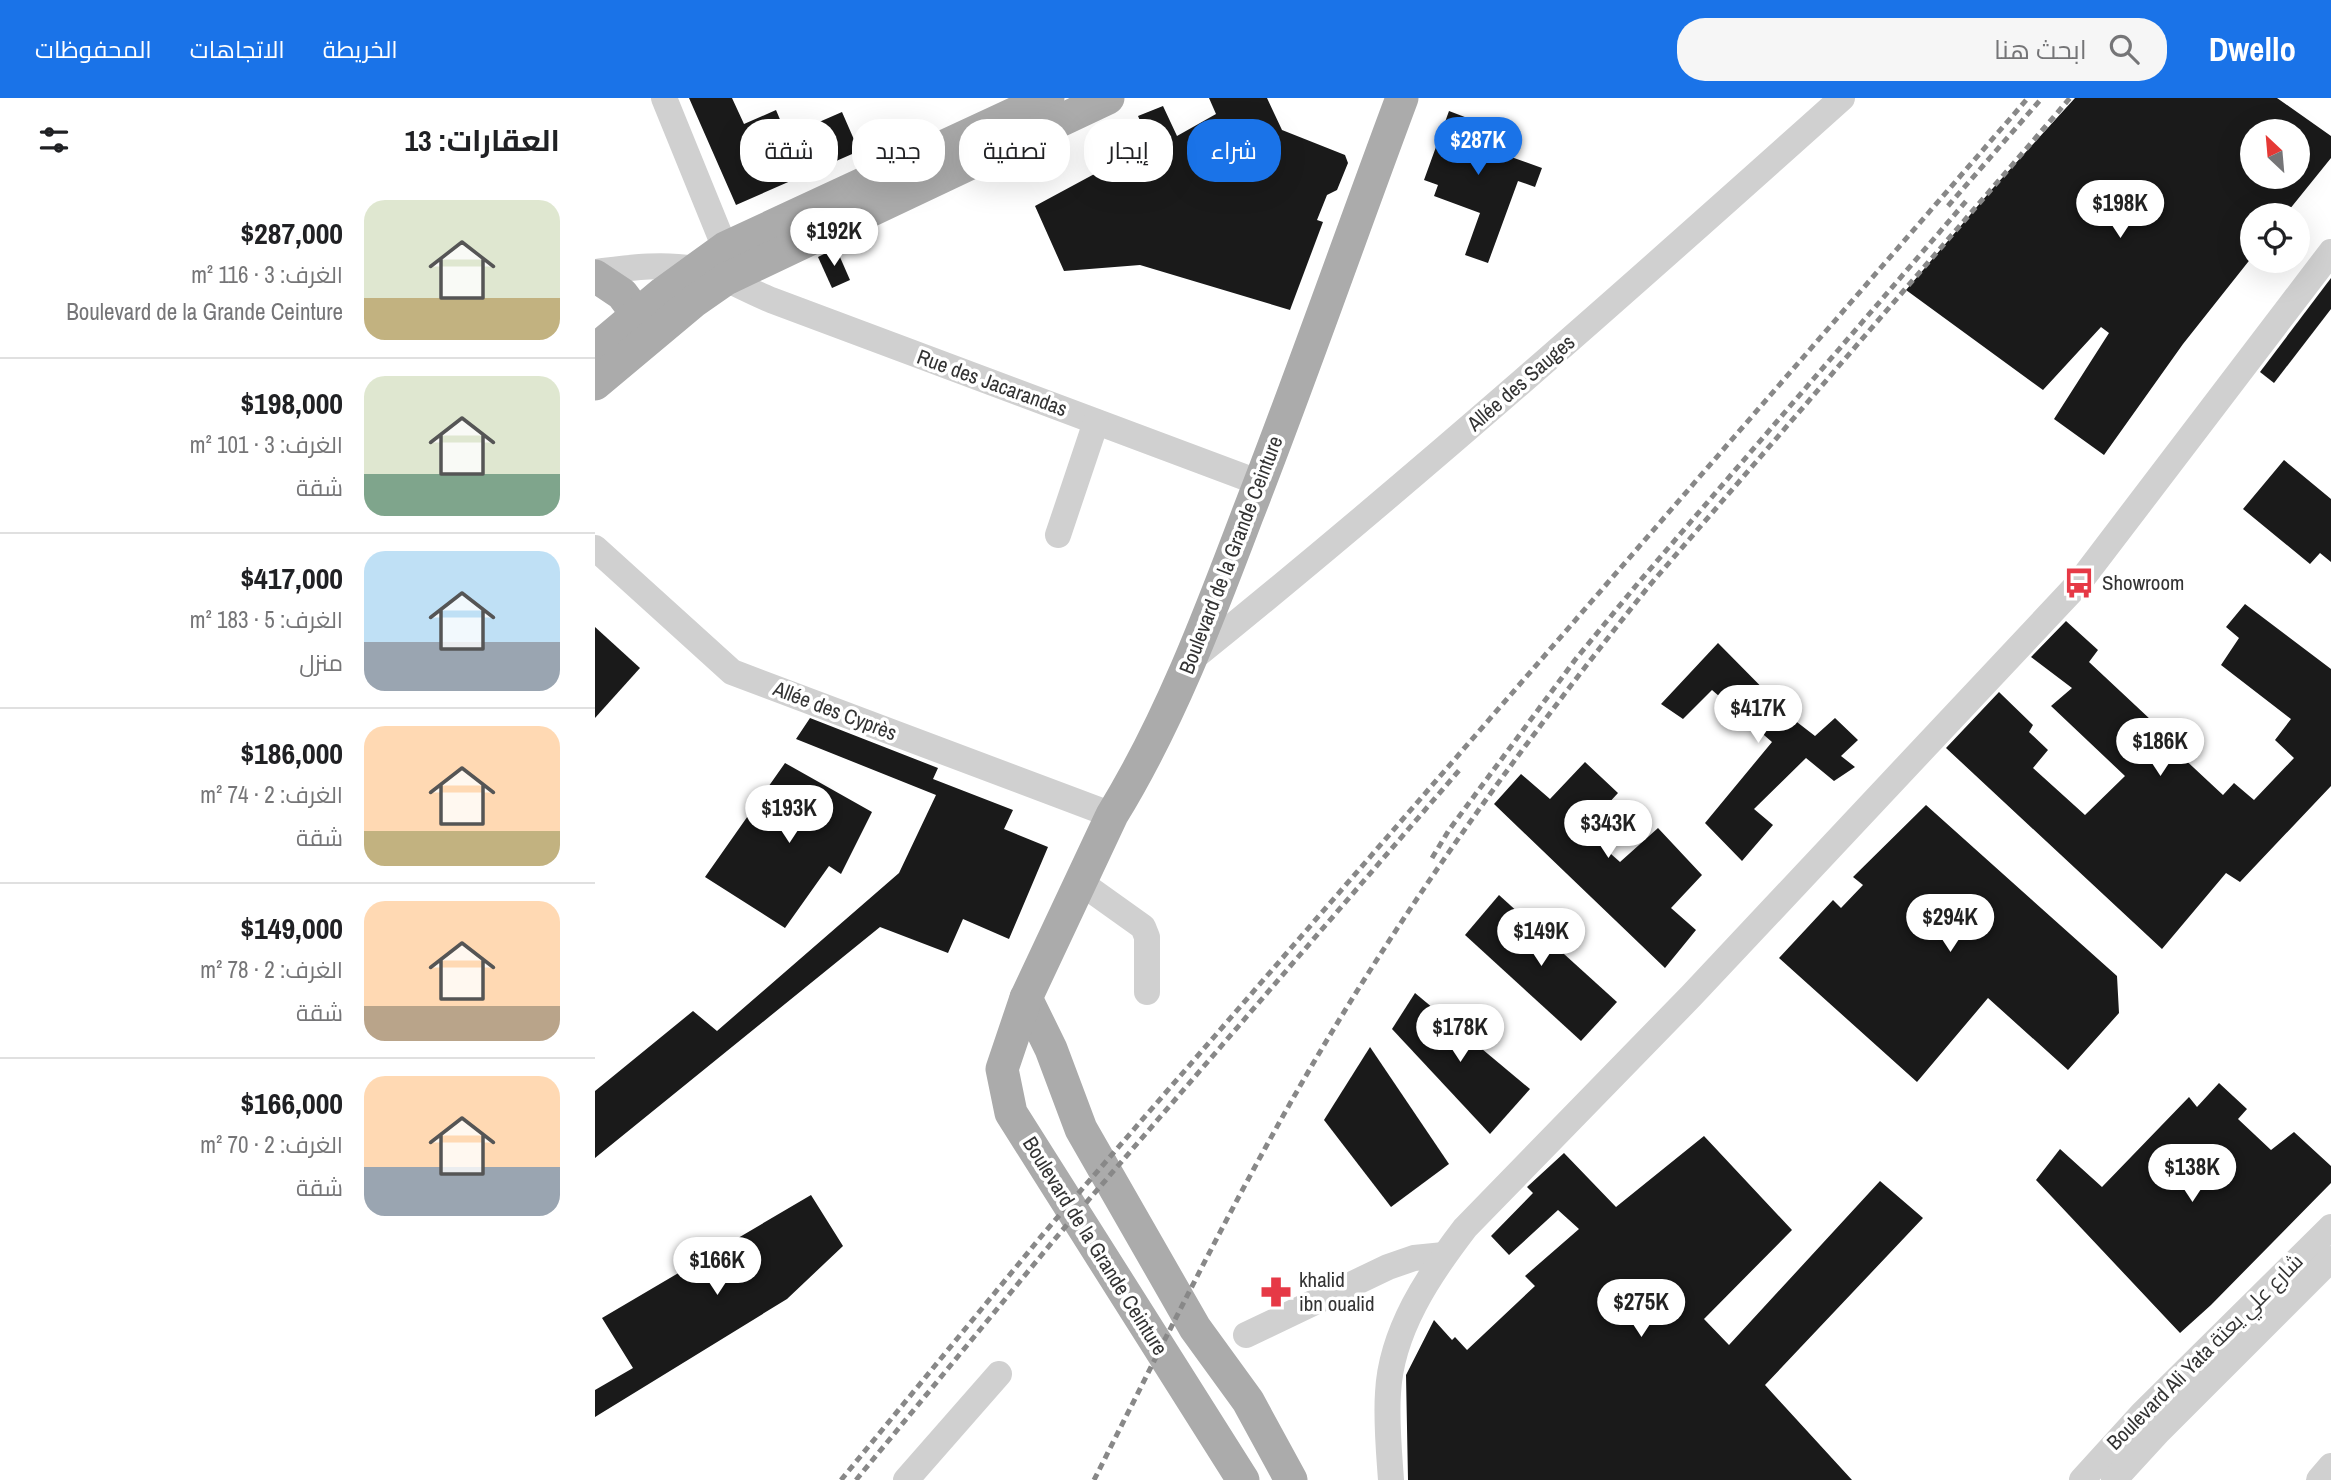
<!DOCTYPE html>
<html lang="ar">
<head>
<meta charset="utf-8">
<style>
	body { margin:0; font-family:"Archivo Narrow",Cairo,sans-serif; background:#f6f6f6; color:#202124; direction:rtl; height:100vh; display:flex; flex-direction:column; font-size:26px; white-space:nowrap }
	* { box-sizing:border-box; margin:0 }
	p { font-size:23px; color:#757577 }
	.icon { flex:none; width:38px; height:38px; fill:none; stroke:currentColor; stroke-width:2; stroke-linecap:round; stroke-linejoin:round }
	.map { position:relative; flex:1; overflow:hidden; direction:ltr }
	.drawer { display:flex; flex-direction:column; background:#fff; width:595px }
	.drawer>* { flex:none }
	.hud { position:absolute; left:21px; top:21px; width:665px; height:63px; direction:rtl; display:flex; gap:14px }
	.needle { width:46px; rotate:334deg }
	.controls { position:absolute; left:1645px; top:21px; display:grid; gap:14px }
	.controls a { display:grid; place-items:center; width:70px; height:70px; border-radius:50%; background:#fff; box-shadow:0 7px 28px #0002; font-size:35px }
	.price { position:absolute; translate:-50% -60px; padding:0 16px; border-radius:24px; background:#fff; color:#222; font-size:23px; line-height:46px; filter:drop-shadow(0 2px 4px #0008) }
	.price::after { content:''; position:absolute; left:50%; top:42px; width:21px; height:16px; margin-left:-10px; background:inherit; clip-path:polygon(0 0,100% 0,50% 100%) }
	.price.on { background:#1a73e8; color:#fff }
	ul { padding:0; list-style:none }
	li { display:flex; align-items:center; gap:21px; height:175px; padding:0 35px }
	li+li { border-top:2px solid #e0e0e0 }
	li span { display:grid; place-items:center; flex:none; width:196px; height:140px; border-radius:21px; color:#555 }
	li>.icon { margin-inline-start:auto }
	span .icon { width:84px; height:84px; fill:#fffc; stroke-width:1 }
	li b { font-size:30px }
	h2 { display:flex; justify-content:space-between; align-items:center; height:84px; padding:0 35px; font-size:30px }
	.tag { padding:0 24px; border-radius:28px; background:#fff; box-shadow:0 7px 28px #0002; font-size:24px; line-height:63px }
	.tag.on { background:#1a73e8; color:#fff }
	header { display:flex; align-items:center; gap:42px; box-sizing:border-box; height:98px; padding:0 35px; background:#1a73e8; color:#fff }
	header strong { font-size:33px }
	nav { display:flex; gap:38px; margin-inline-start:auto; font-size:24px }
	.search { width:490px; height:63px; background:#f6f6f6; display:flex; align-items:center; gap:18px; box-sizing:border-box; padding:0 24px; border-radius:28px; color:#757577; font-size:26px }
	main { display:flex; flex:1; min-height:0 }
	.map>svg:first-child { display:block }
	.building { fill:#1a1a1a; fill-rule:evenodd }
	.lines { fill:none; stroke-linecap:round; stroke-linejoin:round }
	.minor { stroke:#d0d0d0; stroke-width:26 }
	.major { stroke:#ababab; stroke-width:33 }
	.rail { stroke:#888; stroke-width:5; stroke-dasharray:7 5; stroke-linecap:butt }
	.labels { text-anchor:middle; stroke-width:7; stroke-linejoin:round; paint-order:stroke }
	.street-label { font-size:21px; fill:#333; stroke:#fff }
	.poi-label { font-size:21px; fill:#333; stroke:#fff; text-anchor:start }
</style>
</head>
<body>
<header>
<strong>Dwello</strong>
<div class="search"><svg class="icon" aria-label="search" viewBox="0 0 24 24"><circle cx="10" cy="10" r="6"/><path d="M15 15l6 6"/></svg>ابحث هنا</div>
<nav><a>الخريطة</a><a>الاتجاهات</a><a>المحفوظات</a></nav>
</header>
<main>
<div class="map">
<svg width="1736" height="1382" viewBox="0 0 1736 1382">
	<rect width="100%" height="100%" fill="#fff"/>
	<!-- building -->
	<g class="building">
		<polygon points="94,0 137,0 149,26 181,12 192,38 247,14 264,53 141,107"/>
		<polygon points="614,0 672,0 687,32 750,57 753,65 742,92 732,97 722,122 728,124 695,212 545,167 469,173 440,108 555,46 543,18 568,8 582,38 621,16"/>
		<path d="M1480,0H1682L1736,38V60L1690,117H1657V159L1588,246L1509,357L1459,321L1514,235L1506,229L1448,292L1311,192L1398,90ZM1657,33H1703V79H1657Z"/>
		<polygon points="854,13 912,35 905,55 947,70 940,89 923,83 893,165 870,157 885,115 839,98 843,87 829,82"/>
		<polygon points="241,150 255,182 237,190 223,159"/>
		<polygon points="1736,180 1736,211 1679,285 1665,274"/>
		<polygon points="1689,362 1736,401 1736,464 1725,455 1715,466 1648,411"/>
		<polygon points="1650,506 1736,571 1736,688 1645,784 1631,775 1567,851 1351,650 1404,594 1438,627 1434,634 1453,652 1438,670 1490,717 1530,678 1456,608 1477,590 1436,559 1471,523 1503,552 1494,564 1587,651 1584,656 1628,697 1639,685 1659,702 1699,660 1680,642 1696,621 1626,567 1644,540 1631,529"/>
		<polygon points="0,529 45,570 0,620"/>
		<polygon points="1123,545 1198,621 1220,638 1240,620 1263,642 1246,658 1260,669 1239,683 1211,660 1159,711 1178,727 1147,763 1110,725 1177,644 1117,592 1088,621 1066,606"/>
		<polygon points="215,620 343,670 338,681 418,712 409,731 453,749 414,841 368,821 353,855 285,829 0,1060 0,993 98,913 122,933 304,775 341,697 201,641"/>
		<polygon points="990,664 1023,695 989,732 1025,764 1063,730 1107,777 1076,810 1101,832 1070,870 899,706 926,676 955,701"/>
		<polygon points="190,665 277,714 246,776 234,768 190,830 110,779"/>
		<polygon points="1331,707 1522,878 1524,915 1473,972 1393,900 1322,984 1184,860 1238,802 1246,810 1268,787 1258,779"/>
		<polygon points="904,797 1022,904 986,943 870,837"/>
		<polygon points="820,895 935,991 895,1036 797,931"/>
		<polygon points="775,949 854,1066 796,1109 729,1022"/>
		<polygon points="1624,985 1652,1011 1643,1021 1676,1052 1699,1034 1736,1068 1736,1085 1616,1207 1585,1235 1441,1082 1465,1051 1507,1089 1594,999 1602,1009"/>
		<polygon points="1109,1038 1197,1132 1109,1221 1134,1247 1285,1083 1328,1120 1170,1287 1257,1382 813,1382 811,1277 839,1222 857,1242 860,1239 872,1252 940,1188 930,1178 984,1131 963,1112 914,1157 896,1138 938,1095 932,1089 969,1055 1021,1109"/>
		<polygon points="216,1097 248,1148 192,1201 0,1319 0,1292 38,1270 7,1220"/>
	</g>
	<g class="lines">
		<!-- minor -->
		<g class="minor">
			<polyline points="69,0 130,150 131,169"/>
			<path d="M0,174C33,170 66,165 99,171C126,176 151,192 176,202L665,385"/>
			<polyline points="463,437 501,324"/>
			<polyline points="0,450 137,574 517,717"/>
			<path d="M597,561C820,381 1034,191 1247,0"/>
			<polyline points="485,784 548,829 552,839 552,894"/>
			<polyline points="651,1237 793,1169 819,1160 849,1157"/>
			<polyline points="311,1382 404,1276"/>
			<path d="M796,1382C794,1353 791,1324 793,1295C796,1233 834,1177 870,1130L1096,898L1484,485L1736,154"/>
			<polyline points="1487,1382 1547,1316 1736,1129"/>
			<polyline points="1519,1382 1564,1333 1736,1161"/>
			<polyline points="1724,1382 1736,1368"/>
		</g>
		<!-- major -->
		<g class="major">
			<polyline points="0,178 27,196 42,216"/>
			<polyline points="0,252 68,195 130,150 453,0"/>
			<polyline points="0,286 98,204 131,181 513,0"/>
			<polyline points="431,900 456,951 486,1031 600,1230 653,1303 696,1382"/>
			<path d="M648,1382L416,1015L407,971L431,900L517,717C574,624 613,521 652,418C706,280 755,139 807,0"/>
		</g>
		<!-- rail -->
		<g class="rail">
			<polyline points="1353,108 1447,0"/>
			<polyline points="837,760 854,732 980,562 1044,484 1373,101"/>
			<polyline points="246,1382 449,1135 1433,0"/>
			<polyline points="261,1382 459,1142 867,669"/>
			<path d="M499,1382C574,1234 647,1084 732,942C828,782 938,633 1054,488L1475,0"/>
		</g>
	</g>
	<!-- icons -->
	<defs>
		<g id="bus-bare" transform="scale(2.415)"><path d="M-5-6H5V4H4V6H2V4H-2V6H-4V4H-5ZM-3.5-4V0h7V-4ZM-3.5 1.2v1.5H-2V1.2ZM2 1.2v1.5H3.5V1.2Z" fill="#e63946" stroke="#fff" stroke-width="2.5" paint-order="stroke"/></g>
		<g id="pharmacy-bare" transform="scale(2.415)"><path d="M-2-6h4v4h4v4h-4v4h-4v-4h-4v-4h4Z" fill="#e63946" stroke="#fff" stroke-width="2.5" paint-order="stroke"/></g>
	</defs>
	<g fill-rule="evenodd">
		<use href="#bus-bare" x="1484" y="485"/>
		<use href="#pharmacy-bare" x="681" y="1194"/>
	</g>
	<g class="labels">
		<!-- street labels -->
		<g class="street-label">
			<text transform="translate(397 285) rotate(20)" y="7">Rue des Jacarandas</text>
			<text transform="translate(926 285) rotate(-41)" y="7">Allée des Sauges</text>
			<text transform="translate(636 457) rotate(-69)" y="7">Boulevard de la Grande Ceinture</text>
			<text transform="translate(240 613) rotate(21)" y="7">Allée des Cyprès</text>
			<text transform="translate(500 1148) rotate(58)" y="7">Boulevard de la Grande Ceinture</text>
			<text transform="translate(1610 1254) rotate(-45)" y="7">Boulevard Ali Yata شارع علي يعتة</text>
		</g>
		<!-- poi labels -->
		<g class="poi-label">
			<text x="1507" y="492">Showroom</text>
			<text x="704" y="1189">khalid<tspan x="704" dy="24">ibn oualid</tspan></text>
		</g>
	</g>
</svg>
<div class="controls">
<a><svg class="needle" viewBox="-14 -14 28 28"><path d="M0-13l5 13h-10z" fill="#e53935"/><path d="M0 13l5-13h-10z" fill="#757577"/></svg></a>
<a><svg class="icon" aria-label="locate" viewBox="0 0 24 24"><circle cx="12" cy="12" r="6"/><path d="M12 2v4M12 18v4M2 12h4M18 12h4"/></svg></a>
</div>
<b class="price on" style="left:883px;top:79px">$287K</b>
<b class="price" style="left:1525px;top:142px">$198K</b>
<b class="price" style="left:239px;top:170px">$192K</b>
<b class="price" style="left:1163px;top:647px">$417K</b>
<b class="price" style="left:1565px;top:680px">$186K</b>
<b class="price" style="left:194px;top:747px">$193K</b>
<b class="price" style="left:1013px;top:762px">$343K</b>
<b class="price" style="left:1355px;top:856px">$294K</b>
<b class="price" style="left:946px;top:870px">$149K</b>
<b class="price" style="left:865px;top:966px">$178K</b>
<b class="price" style="left:1597px;top:1106px">$138K</b>
<b class="price" style="left:122px;top:1199px">$166K</b>
<b class="price" style="left:1046px;top:1241px">$275K</b>
<div class="hud">
<a class="tag on">شراء</a>
<a class="tag">إيجار</a>
<a class="tag">تصفية</a>
<a class="tag">جديد</a>
<a class="tag">شقة</a>
</div>
</div>
<section class="drawer">
<h2>العقارات: 13<svg class="icon" aria-label="filters" viewBox="0 0 24 24"><path d="M4 7h16M4 17h16"/><circle cx="9" cy="7" r="2"/><circle cx="15" cy="17" r="2"/></svg></h2>
<ul>
<li><span style="background:linear-gradient(#dfe7d0 70%,#c2b280 0)"><svg class="icon" aria-label="home" viewBox="0 0 24 24"><path d="M3 11l9-7 9 7M6 9v11h12V9"/></svg></span><div><b>$287,000</b><p>الغرف: 3 · 116 m²</p><p>Boulevard de la Grande Ceinture</p></div></li>
<li><span style="background:linear-gradient(#dfe7d0 70%,#7fa58c 0)"><svg class="icon" aria-label="home" viewBox="0 0 24 24"><path d="M3 11l9-7 9 7M6 9v11h12V9"/></svg></span><div><b>$198,000</b><p>الغرف: 3 · 101 m²</p><p>شقة</p></div></li>
<li><span style="background:linear-gradient(#bfe0f5 65%,#9aa5b1 0)"><svg class="icon" aria-label="home" viewBox="0 0 24 24"><path d="M3 11l9-7 9 7M6 9v11h12V9"/></svg></span><div><b>$417,000</b><p>الغرف: 5 · 183 m²</p><p>منزل</p></div></li>
<li><span style="background:linear-gradient(#ffd9b3 75%,#c2b280 0)"><svg class="icon" aria-label="home" viewBox="0 0 24 24"><path d="M3 11l9-7 9 7M6 9v11h12V9"/></svg></span><div><b>$186,000</b><p>الغرف: 2 · 74 m²</p><p>شقة</p></div></li>
<li><span style="background:linear-gradient(#ffd9b3 75%,#b9a48a 0)"><svg class="icon" aria-label="home" viewBox="0 0 24 24"><path d="M3 11l9-7 9 7M6 9v11h12V9"/></svg></span><div><b>$149,000</b><p>الغرف: 2 · 78 m²</p><p>شقة</p></div></li>
<li><span style="background:linear-gradient(#ffd9b3 65%,#9aa5b1 0)"><svg class="icon" aria-label="home" viewBox="0 0 24 24"><path d="M3 11l9-7 9 7M6 9v11h12V9"/></svg></span><div><b>$166,000</b><p>الغرف: 2 · 70 m²</p><p>شقة</p></div></li>
</ul>
</section>
</main>
</body>
</html>
